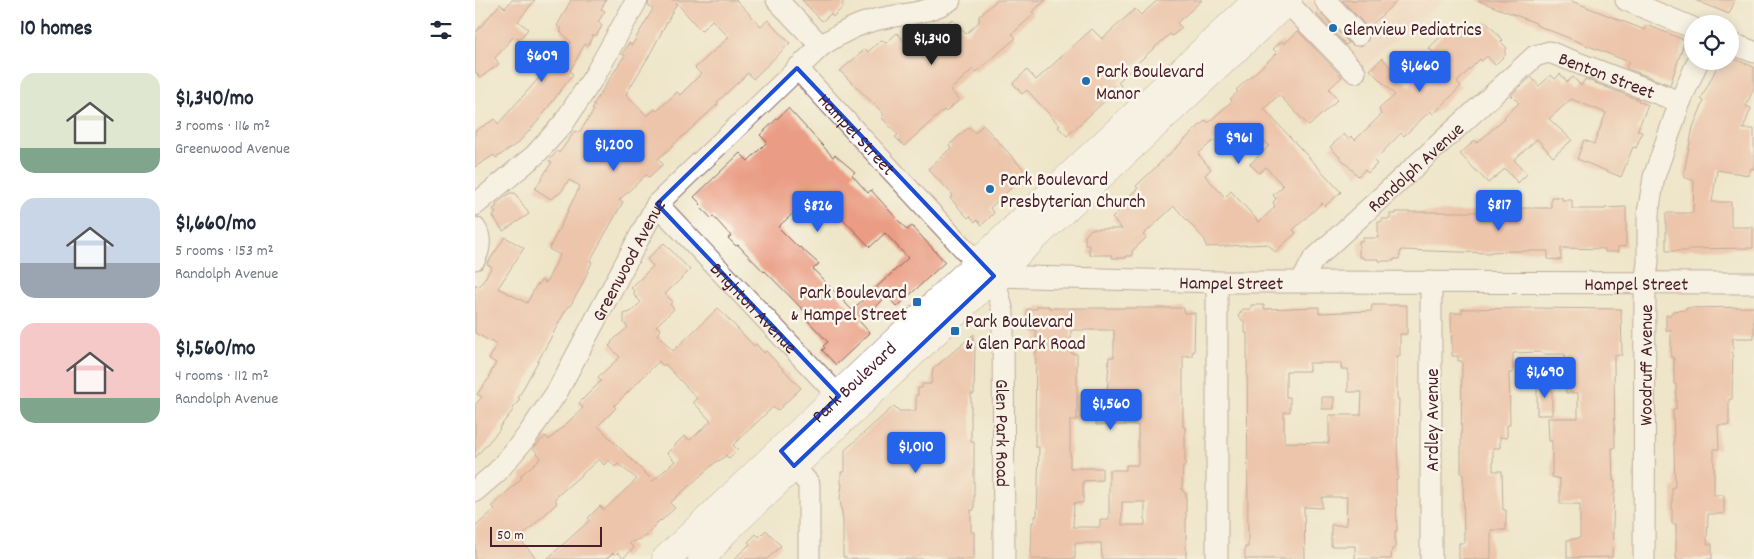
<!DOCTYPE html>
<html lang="en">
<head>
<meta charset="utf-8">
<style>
	body { margin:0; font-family:Dekko,sans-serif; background:#f2f2f3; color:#1f2937; height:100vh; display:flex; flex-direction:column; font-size:19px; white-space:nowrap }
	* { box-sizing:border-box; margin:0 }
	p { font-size:16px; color:#747a83 }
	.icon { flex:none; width:28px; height:28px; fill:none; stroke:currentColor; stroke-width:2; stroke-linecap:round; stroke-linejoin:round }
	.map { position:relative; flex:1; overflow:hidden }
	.sheet { display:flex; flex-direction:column; background:#fff; width:475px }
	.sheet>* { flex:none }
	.fabs { position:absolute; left:1209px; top:15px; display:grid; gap:10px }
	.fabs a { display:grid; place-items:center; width:55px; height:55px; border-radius:50%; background:#fff; box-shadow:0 2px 12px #0003; font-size:25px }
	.scale { position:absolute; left:15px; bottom:12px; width:112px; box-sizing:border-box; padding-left:5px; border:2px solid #4a1f2b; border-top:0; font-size:14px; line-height:18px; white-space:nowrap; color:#4a1f2b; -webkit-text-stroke:4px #fbf7ec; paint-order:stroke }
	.price { position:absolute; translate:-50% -42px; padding:0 11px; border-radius:5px; background:#2563eb; color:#fff; font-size:16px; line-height:32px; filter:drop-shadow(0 1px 2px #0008) }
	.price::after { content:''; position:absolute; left:50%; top:30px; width:15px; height:11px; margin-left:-8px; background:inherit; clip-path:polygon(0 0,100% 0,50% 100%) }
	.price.active { background:#222; color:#fff }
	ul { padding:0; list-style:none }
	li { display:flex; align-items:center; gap:15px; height:125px; padding:0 20px }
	li span { display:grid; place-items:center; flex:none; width:140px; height:100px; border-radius:15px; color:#555 }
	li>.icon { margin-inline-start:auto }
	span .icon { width:60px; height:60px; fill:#fffc; stroke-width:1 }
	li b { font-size:21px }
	h2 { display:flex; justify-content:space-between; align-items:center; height:60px; padding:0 20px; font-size:21px }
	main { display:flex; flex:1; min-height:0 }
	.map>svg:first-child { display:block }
	.built { fill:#f4d3c0 }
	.building { fill:#ea9d84; fill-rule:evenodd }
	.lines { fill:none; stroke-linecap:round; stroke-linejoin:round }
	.minor-casing { stroke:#846563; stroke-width:23 }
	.major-casing { stroke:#846563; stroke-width:29 }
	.minor { stroke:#fff; stroke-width:21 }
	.major { stroke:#fff; stroke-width:28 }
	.marked { fill:none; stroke:#1d4ed8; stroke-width:4; stroke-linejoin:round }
	.poi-dot { fill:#1f6fb2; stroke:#fbf7ec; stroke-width:2 }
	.labels { text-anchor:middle; stroke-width:5; stroke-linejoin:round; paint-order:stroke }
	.poi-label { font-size:19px; fill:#4a1f2b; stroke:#fbf7ec; text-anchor:start }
	.street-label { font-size:19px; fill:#4a1f2b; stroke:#fbf7ec }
</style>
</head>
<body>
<main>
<section class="sheet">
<h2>10 homes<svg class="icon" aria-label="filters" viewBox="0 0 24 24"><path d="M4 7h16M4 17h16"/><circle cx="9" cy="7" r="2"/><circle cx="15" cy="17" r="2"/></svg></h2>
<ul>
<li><span style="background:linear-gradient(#dfe7d0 75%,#7fa58c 0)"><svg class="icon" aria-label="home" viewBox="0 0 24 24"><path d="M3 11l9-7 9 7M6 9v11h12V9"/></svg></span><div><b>$1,340/mo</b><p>3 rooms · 116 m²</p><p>Greenwood Avenue</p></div></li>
<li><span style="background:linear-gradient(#c9d6e8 65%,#9aa5b1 0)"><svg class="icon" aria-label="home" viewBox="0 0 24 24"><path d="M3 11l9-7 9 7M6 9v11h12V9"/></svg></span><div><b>$1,660/mo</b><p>5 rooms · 153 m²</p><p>Randolph Avenue</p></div></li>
<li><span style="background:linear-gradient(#f6c9c9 75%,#7fa58c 0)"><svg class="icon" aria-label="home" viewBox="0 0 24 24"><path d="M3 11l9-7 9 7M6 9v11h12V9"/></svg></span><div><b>$1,560/mo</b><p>4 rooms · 112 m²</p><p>Randolph Avenue</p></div></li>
</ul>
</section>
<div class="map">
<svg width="1279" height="559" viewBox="0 0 1279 559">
	<rect width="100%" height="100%" fill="#fbf7ec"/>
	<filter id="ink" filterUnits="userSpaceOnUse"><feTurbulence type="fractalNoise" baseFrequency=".02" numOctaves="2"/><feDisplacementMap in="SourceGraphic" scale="10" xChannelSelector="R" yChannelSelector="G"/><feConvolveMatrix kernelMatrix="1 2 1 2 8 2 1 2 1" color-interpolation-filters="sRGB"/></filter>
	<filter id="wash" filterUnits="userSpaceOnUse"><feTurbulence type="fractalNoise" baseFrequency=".0096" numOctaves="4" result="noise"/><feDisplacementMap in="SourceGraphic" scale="20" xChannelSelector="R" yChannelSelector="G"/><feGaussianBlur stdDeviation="1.12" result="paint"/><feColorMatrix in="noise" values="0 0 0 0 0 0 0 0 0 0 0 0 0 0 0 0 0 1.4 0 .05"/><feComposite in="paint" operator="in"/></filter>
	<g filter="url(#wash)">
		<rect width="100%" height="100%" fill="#efe6ca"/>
		<!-- built -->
		<polygon class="built" points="834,0 968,0 858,93 800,34"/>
		<g id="blocks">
			<!-- building -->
			<g class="building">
				<polygon points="37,0 60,0 43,21 53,29 44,40 39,36 20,58 24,64 5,78 0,71 0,33 25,4 30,8"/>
				<polygon points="96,0 131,0 126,9 130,11 123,22 127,26 121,36 118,35 113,46 110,44 95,71 98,74 63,121 44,142 21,158 19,155 0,167 0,131 20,119 23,124 96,42 85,31 87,29 82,26"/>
				<path d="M174,0H261L286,26L293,20L315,43L278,79L273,73L242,102L243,104L183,159L188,164L174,177L171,175L144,200L148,202L115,261L117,262L106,287L95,306H93L43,398L45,399L38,408L39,409L24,428L25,429L0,458V405L7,397L2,394L15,377L14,376L21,363L14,359L22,345L0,333V284L4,287L17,267L12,264L30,237L49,248L23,288L52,303L62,284L64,285L66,280L71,283L85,255L74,249L105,186L94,180L86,192L76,199L60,189L77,162L74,161L82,151L84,153L100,131L104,133L119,110L117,109L120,106L118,105L150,55L147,54L154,43L157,45L178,9L173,6ZM202,3L226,31L237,20L254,37L220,68L226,74L205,95L202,92L182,111L180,109L172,116L151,94L174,56Z"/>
				<polygon points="327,0 370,0 367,4 369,6 358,17 356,14 347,21"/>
				<polygon points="522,0 571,0 557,12 559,14 537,34 541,38 501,72 498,69 475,90 484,100 471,112 469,110 429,146 420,137 423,135 406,117 409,114 365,71 390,49 393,52 406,40 411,43 422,33 431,43 445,31 451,37 468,22 471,24 477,19 491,34 504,22 504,16"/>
				<polygon points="683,0 727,0 702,23 707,28 697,36 695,34 668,58 643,82 646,86 592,136 583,127 585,126 552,90 547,94 538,83 552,70 561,80 617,29 627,39 660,9 666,15"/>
				<polygon points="867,0 923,0 893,28"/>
				<polygon points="1004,0 1094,0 1170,30 1172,25 1210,40 1195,85 1151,68 1154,62 1061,25 1061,23 1004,1"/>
				<polygon points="1220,0 1260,0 1254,14"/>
				<polygon points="844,12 874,43 871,45 841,14"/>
				<polygon points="1010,21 1028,40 1026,42 1032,48 1029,52 1031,54 1020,65 1012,56 1007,61 1005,59 982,82 986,86 968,105 958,114 955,111 929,136 926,133 899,161 902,164 893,173 890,170 883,176 855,147 869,134 873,139 876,136 880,140 906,115 904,109 920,95 895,70 907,58 934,86 964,58 954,48 978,25 982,29 987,24 996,34"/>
				<path d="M823,31L867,77L854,89L863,99L834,126L804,95L789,109L866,192L850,206L847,203L818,230L821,233L800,252L793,244L731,247L730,240L699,206L668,235L671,238L657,251V256H651V258H637V255H614V245H610V236L616,229H647L637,218L646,209L643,206L663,188L661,186L721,129L731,120L733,123L757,101L755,99L763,92L761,90L802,53L798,49L807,41L809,44ZM778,128L794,146L775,164L784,173L791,167L808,186L798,195L801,199L798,202L800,207L784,222L756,191L750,197L731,177L730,175L736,169L723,154L739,140L750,152Z"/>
				<polygon points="1255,57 1279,67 1279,87 1271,106 1276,108 1268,129 1279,129 1279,169 1276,168 1274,175 1242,170 1237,202 1256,202 1256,227 1278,227 1278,248 1213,249 1213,251 1191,251 1191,213 1218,213 1219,181 1209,177 1209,172 1218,127 1229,101 1226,99 1245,61 1255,61"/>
				<polygon points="1085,74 1092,82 1098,77 1106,86 1110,79 1164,100 1163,101 1173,105 1162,131 1167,132 1161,148 1158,147 1146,177 1102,159 1109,140 1119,144 1131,113 1096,99 1074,119 1097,140 1078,157 1062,139 1039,160 1052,174 1043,183 1030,169 1013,183 985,154 1000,140 1002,143 1030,118 1029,117 1044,103 1036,95 1056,77 1064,86 1076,75 1080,79"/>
				<path d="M313,108L358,157L360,155L380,172L377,175L393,193L396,190L432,230L437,226L470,262L422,307L412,296L385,322L395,333L361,365L347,350L350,348L348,346L353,342L331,319L334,316L290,271L289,272L263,245L261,246L253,238L256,236L238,216L236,218L224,206L226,204L219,197L265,153L273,161L292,142L285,135ZM342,192L395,247L410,233L433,258L377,310L338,269L344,264L325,247L324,248L303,227Z"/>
				<polygon points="508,125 552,173 515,208 519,213 507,225 502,220 500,222 495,216 493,218 475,198 478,195 453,169 476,148 474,145 493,128 500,133"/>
				<polygon points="35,193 40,193 54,214 28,231 18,216 21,213 18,209 22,206 21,204"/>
				<polygon points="1076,197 1087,197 1087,200 1097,200 1097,209 1130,209 1130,208 1151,207 1151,246 1143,247 1143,252 1130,252 1130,249 1086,248 1086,260 1073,259 1073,251 1042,251 1015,252 1015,253 926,250 924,259 919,259 919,261 904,261 904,259 888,259 888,257 884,257 884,241 888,241 888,238 903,238 903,222 907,222 907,219 915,219 915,214 921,214 921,212 1045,212 1045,208 1076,208"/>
				<path d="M189,243L215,270L190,294L198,302L195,304L199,309L181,326L186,330L182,334L198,351L243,308L279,346L281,344L289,353L291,351L326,388L302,411L298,407L258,445L263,450L254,459L251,455L244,461L243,460L195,503L200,508L186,521L185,520L175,530L172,536L154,543L159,548L148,558L143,552L140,555L138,553L131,559H72L115,520L113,518L125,506L129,510L162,479L143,464L140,467L134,460L129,465L124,459L80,498L82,503L44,539L62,559H0V527L20,509L17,506L47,478L45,476L66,458L58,448L71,436L74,440L108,408L104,403L126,381L123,377L145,357L134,346L137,343L136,342L153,327L149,323V314L156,312L166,302L158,294L160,292L156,288L178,266L172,259ZM184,361L188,366L190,364L222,398L218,402L236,421L215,440L209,436L192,453L200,461L178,481L123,426L141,408L139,406Z"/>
				<path d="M776,305H789V309L844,307V313L896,311L897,305H932V334H925V356H922V399H924L923,437H922L923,479H921L922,531H920V549H917L916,559H880V546H856V525H871L872,497H847V508L829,507L830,559H770V547H773V536L772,333H770V323L763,316L768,309H776ZM834,363H866V369H873V392H887L886,415H854V443L809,442V412H815V397H811V371H834Z"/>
				<path d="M562,306H574V308H709V313H720L719,352H717V356H708V427H710V466H708L707,490L711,494V559H627L626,543H600V559H556L557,522H560V516H562L564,447H560L561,330H552V309H562ZM596,330H639V357H634L632,398H627V412H621V425H663V465H651V470H634V520H625V527H598L599,503H608V481L627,480V468H595V420H602V354L596,353ZM647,502H670V525H647Z"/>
				<polygon points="1279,307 1279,338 1258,338 1257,399 1254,399 1254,425 1243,425 1244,449 1239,449 1239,495 1249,495 1249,514 1233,514 1232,544 1237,544 1237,559 1201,559 1201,524 1197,524 1197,487 1200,487 1198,409 1201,409 1201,384 1199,384 1199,358 1196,358 1196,330 1191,330 1191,315 1195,315 1198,311 1211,310 1211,308"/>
				<polygon points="1058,308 1146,309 1147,355 1139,355 1139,362 1140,448 1137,448 1138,481 1140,481 1140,494 1139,494 1137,557 1092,558 1092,540 1105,538 1105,504 1085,504 1085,479 1077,477 1077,441 1074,441 1073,418 1103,418 1103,393 1091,393 1090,354 1067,354 1067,352 1038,353 1038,373 1034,373 1035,425 1032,425 1032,438 1025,437 1025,448 1018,448 1018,471 1027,471 1028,510 1031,510 1031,530 1016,530 1016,559 984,559 984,543 989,543 988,474 986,474 986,456 987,361 983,361 983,356 977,356 976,313 987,313 987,309"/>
				<polygon points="499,334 498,343 500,343 499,394 496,394 496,442 499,442 499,510 496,510 496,532 499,532 499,559 371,559 371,557 368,557 368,521 365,499 367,484 366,484 366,472 370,472 370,450 419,406 424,411 441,411 441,395 443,395 443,388 447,388 447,384 456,384 458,369"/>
				<polygon points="1077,382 1077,415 1062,415 1062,383"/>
				<rect x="847" y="397" width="12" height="12"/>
				<polygon points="291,530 306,546 292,559 259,559 275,544 273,542 281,534 284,537"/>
			</g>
		</g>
	</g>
	<g filter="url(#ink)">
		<use href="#blocks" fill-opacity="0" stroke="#846563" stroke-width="1"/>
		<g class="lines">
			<!-- minor casing -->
			<g class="minor-casing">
				<g id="minor">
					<polyline points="302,0 346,46"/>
					<polyline points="850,0 883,35"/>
					<polyline points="1151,0 1218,28"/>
					<polyline points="811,1 880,72"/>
					<polyline points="1255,43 1279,52"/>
					<path id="s1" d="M322,68L491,251L519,276L742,282L1279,283"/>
					<path id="s2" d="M182,204L374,407"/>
					<polyline points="0,205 60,155 88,124 120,75 162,0"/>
					<path d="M0,228C7,238 5,248 0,259"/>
					<path id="s3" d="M519,276L528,312L529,559"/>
					<path id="s4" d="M827,281L838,260L1060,56L1074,52L1205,102"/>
					<polyline points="742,282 742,559"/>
					<polyline points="956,282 956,559"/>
					<polyline points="310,456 334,484 334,559"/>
					<path id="s5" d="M0,491L22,472L52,436L82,392L182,204L346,46C361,36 376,27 393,22C421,13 450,16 475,0"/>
					<path id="s6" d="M1169,559L1170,283L1173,263V213L1179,177L1205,102L1223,61"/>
				</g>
			</g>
			<!-- major casing -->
			<g class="major-casing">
				<g id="major">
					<path id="s7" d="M191,559L596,175L783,0"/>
					<polyline points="227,559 249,532 564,233 813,0"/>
				</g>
			</g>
			<!-- minor -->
			<use href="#minor" class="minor"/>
			<!-- major -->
			<use href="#major" class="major"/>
		</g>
	</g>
	<!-- marked area -->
	<path d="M0 0H1279V559H0ZM322,68L519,276L319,466L306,451L364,396L182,204Z" fill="#efe6ca" fill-opacity=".55" fill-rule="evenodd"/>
	<path class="marked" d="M322,68L519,276L319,466L306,451L364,396L182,204Z"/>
	<!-- markers -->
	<g class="poi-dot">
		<circle cx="858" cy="28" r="5"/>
		<circle cx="611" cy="81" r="5"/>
		<circle cx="515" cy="189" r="5"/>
		<rect x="437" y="297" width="10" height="10" rx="2.5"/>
		<rect x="475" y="326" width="10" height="10" rx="2.5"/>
	</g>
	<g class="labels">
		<!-- poi labels -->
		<g class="poi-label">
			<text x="868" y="35">Glenview Pediatrics</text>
			<text x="621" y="77">Park Boulevard<tspan x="621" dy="22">Manor</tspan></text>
			<text x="525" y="185">Park Boulevard<tspan x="525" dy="22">Presbyterian Church</tspan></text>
			<text x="432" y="298" text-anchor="end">Park Boulevard<tspan x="432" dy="22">&amp; Hampel Street</tspan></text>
			<text x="490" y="327">Park Boulevard<tspan x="490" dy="22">&amp; Glen Park Road</tspan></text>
		</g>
		<!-- street labels -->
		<g class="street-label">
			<text dy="7" stroke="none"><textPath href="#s4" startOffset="402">Benton Street</textPath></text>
			<text dy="7" stroke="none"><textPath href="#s1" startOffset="89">Hampel Street</textPath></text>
			<text dy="7" stroke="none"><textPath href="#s4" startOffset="162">Randolph Avenue</textPath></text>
			<text dy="7" stroke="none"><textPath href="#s5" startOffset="280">Greenwood Avenue</textPath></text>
			<text dy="7" stroke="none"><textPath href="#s1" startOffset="524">Hampel Street</textPath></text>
			<text dy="7" stroke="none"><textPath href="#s1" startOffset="929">Hampel Street</textPath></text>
			<text dy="7" stroke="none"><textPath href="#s2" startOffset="142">Brighton Avenue</textPath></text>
			<text dy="7" stroke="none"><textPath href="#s6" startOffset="194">Woodruff Avenue</textPath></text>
			<text dy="7" stroke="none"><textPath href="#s7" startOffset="258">Park Boulevard</textPath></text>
			<text transform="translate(956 420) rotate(-90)" y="7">Ardley Avenue</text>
			<text dy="7" stroke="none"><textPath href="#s3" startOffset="158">Glen Park Road</textPath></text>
		</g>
	</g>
</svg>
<div class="fabs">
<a><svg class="icon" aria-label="locate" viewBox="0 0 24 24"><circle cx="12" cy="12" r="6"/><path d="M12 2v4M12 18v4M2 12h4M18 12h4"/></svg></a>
</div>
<div class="scale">50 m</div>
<b class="price active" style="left:457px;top:66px">$1,340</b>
<b class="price" style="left:67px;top:83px">$609</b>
<b class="price" style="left:945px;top:93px">$1,660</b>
<b class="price" style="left:764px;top:165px">$961</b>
<b class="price" style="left:139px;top:172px">$1,200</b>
<b class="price" style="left:1024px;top:232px">$817</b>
<b class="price" style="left:343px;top:233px">$826</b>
<b class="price" style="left:1070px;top:399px">$1,690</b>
<b class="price" style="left:636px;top:431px">$1,560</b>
<b class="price" style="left:441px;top:474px">$1,010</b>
</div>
</main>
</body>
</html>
